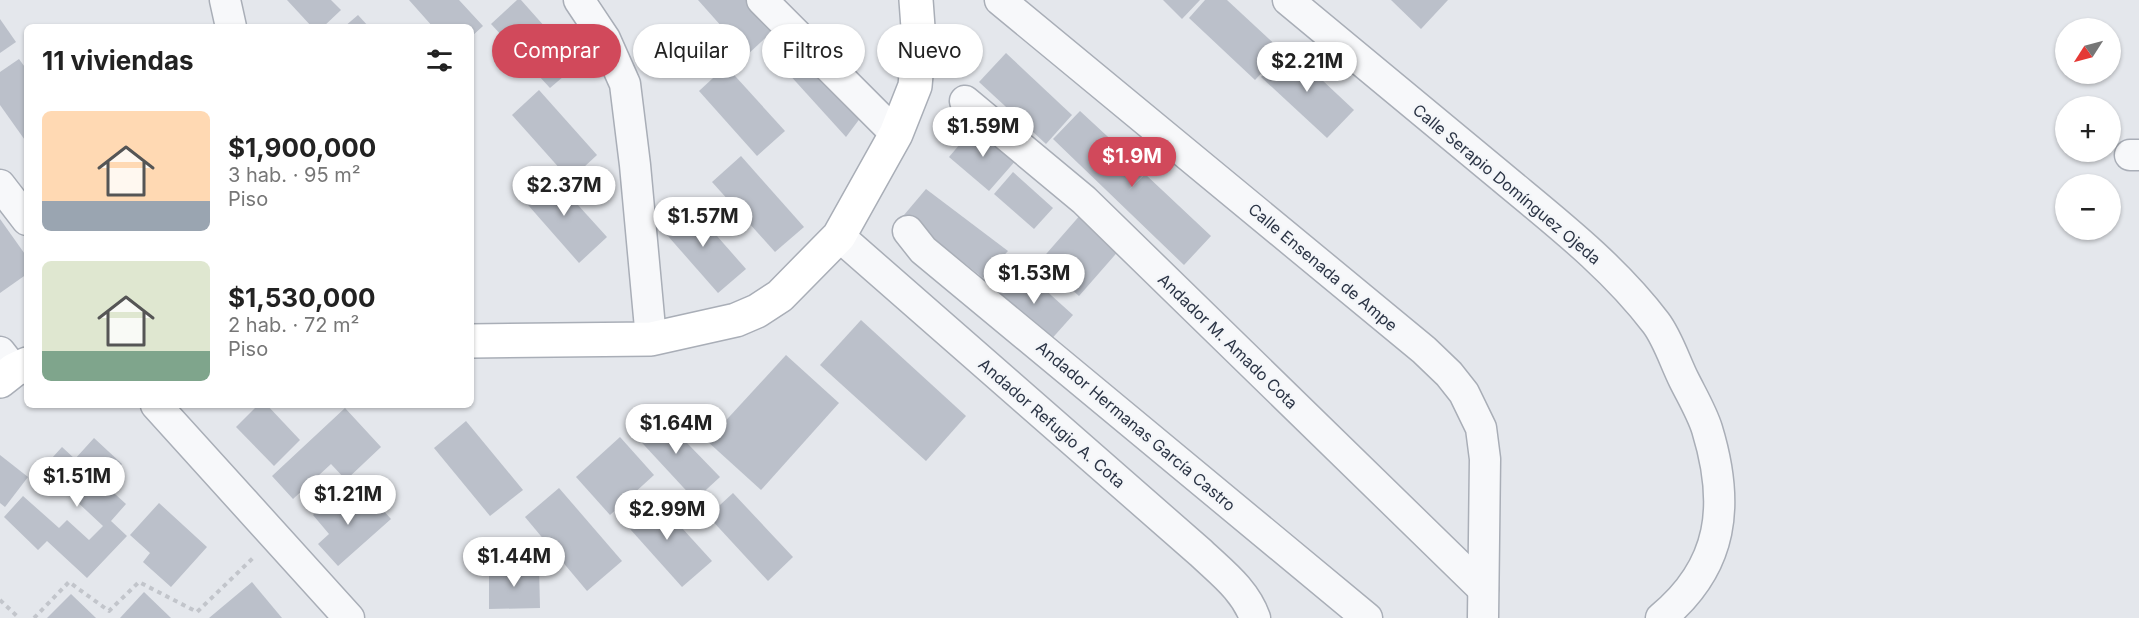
<!DOCTYPE html>
<html lang="es">
<head>
<meta charset="utf-8">
<style>
	body { margin:0; font-family:Inter,sans-serif; background:#f2f2f2; color:#222; height:100vh; display:flex; flex-direction:column; font-size:22px; white-space:nowrap }
	* { box-sizing:border-box; margin:0 }
	p { font-size:20px; color:#767676 }
	.icon { flex:none; width:33px; height:33px; fill:none; stroke:currentColor; stroke-width:2; stroke-linecap:round; stroke-linejoin:round }
	.map { position:relative; flex:1; overflow:hidden }
	.panel { position:absolute; left:24px; top:24px; width:450px; height:384px; display:flex; flex-direction:column; background:#fff; border-radius:9px; box-shadow:0 2px 4px #0004 }
	.panel>* { flex:none }
	.banner { position:absolute; left:492px; top:24px; width:570px; height:54px; display:flex; gap:12px }
	.needle { width:39px; rotate:234deg }
	.tools { position:absolute; left:2055px; top:18px; display:grid; gap:12px }
	.tools a { display:grid; place-items:center; width:66px; height:66px; border-radius:50%; background:#fff; box-shadow:0 2px 4px #0004; font-size:30px }
	.price { position:absolute; translate:-50% -51px; padding:0 14px; border-radius:21px; background:#fff; color:#222; font-size:20px; line-height:39px; filter:drop-shadow(0 2px 3px #0008) }
	.price::after { content:''; position:absolute; left:50%; top:36px; width:18px; height:14px; margin-left:-9px; background:inherit; clip-path:polygon(0 0,100% 0,50% 100%) }
	.price.active { background:#d1495b; color:#fff }
	ul { padding:0; list-style:none }
	li { display:flex; align-items:center; gap:18px; height:150px; padding:0 18px }
	li span { display:grid; place-items:center; flex:none; width:168px; height:120px; border-radius:9px; color:#555 }
	li>.icon { margin-inline-start:auto }
	span .icon { width:72px; height:72px; fill:#fffc; stroke-width:1 }
	li b { font-size:26px }
	h2 { display:flex; justify-content:space-between; align-items:center; height:72px; padding:0 18px; font-size:26px }
	.chip { padding:0 21px; border-radius:27px; background:#fff; box-shadow:0 2px 4px #0004; font-size:21px; line-height:54px }
	.chip.active { background:#d1495b; color:#fff }
	.map>svg:first-child { display:block }
	.building { fill:#bbc0ca }
	.lines { fill:none; stroke-linecap:round; stroke-linejoin:round }
	.street-casing { stroke:#a9aeb7; stroke-width:33 }
	.secondary-casing { stroke:#a9aeb7; stroke-width:36 }
	.path { stroke:#c2c5cb; stroke-width:4; stroke-dasharray:4.5 4.5; stroke-linecap:butt }
	.street { stroke:#f7f8fa; stroke-width:30 }
	.secondary { stroke:#fff; stroke-width:33 }
	.labels { text-anchor:middle; stroke-width:4.5; stroke-linejoin:round; paint-order:stroke }
	.street-label { font-size:16px; fill:#2b3445; stroke:#f4f6f9 }
</style>
</head>
<body>
<div class="map">
<svg width="2139" height="618" viewBox="0 0 2139 618">
	<rect width="100%" height="100%" fill="#e4e7ec"/>
	<!-- building -->
	<g class="building">
		<polygon points="287,0 331,0 341,10 323,27 312,27"/>
		<polygon points="409,0 459,0 483,26 471,37 471,27 433,27"/>
		<polygon points="517,0 521,0 578,64 550,88 491,24"/>
		<polygon points="698,0 746,0 775,29 747,55"/>
		<polygon points="1163,0 1200,0 1182,19"/>
		<polygon points="1205,0 1227,0 1282,51 1255,80 1189,18"/>
		<polygon points="1391,0 1448,0 1421,29"/>
		<polygon points="358,15 369,27 344,27"/>
		<polygon points="0,19 16,42 0,53"/>
		<polygon points="1288,48 1354,110 1327,138 1261,77"/>
		<polygon points="802,52 864,113 846,137 787,72"/>
		<polygon points="1006,53 1072,115 1046,144 979,82"/>
		<polygon points="19,59 27,70 27,143 0,105 0,72"/>
		<polygon points="726,66 785,131 757,156 699,91"/>
		<polygon points="539,90 597,155 570,180 512,115"/>
		<polygon points="1080,111 1146,172 1128,191 1145,174 1211,236 1184,265 1053,139"/>
		<polygon points="976,125 1017,159 989,191 949,157"/>
		<polygon points="741,156 804,227 775,252 712,182"/>
		<polygon points="548,172 607,237 579,263 521,197"/>
		<polygon points="1013,172 1053,208 1034,229 994,194"/>
		<polygon points="926,189 1008,251 983,278 904,215"/>
		<polygon points="688,203 746,269 718,293 660,227"/>
		<polygon points="1082,213 1121,248 1079,296 1040,261"/>
		<polygon points="0,219 27,257 27,274 0,293"/>
		<polygon points="1020,267 1073,315 1048,343 995,294"/>
		<polygon points="861,320 966,416 926,461 820,365"/>
		<polygon points="786,355 839,403 761,490 707,441"/>
		<polygon points="258,405 267,405 300,440 274,466 236,427"/>
		<polygon points="345,408 381,447 346,480 331,464 293,499 272,476"/>
		<polygon points="655,410 720,477 695,500 632,432"/>
		<polygon points="466,421 523,490 490,516 434,448"/>
		<polygon points="620,437 654,475 610,515 576,477"/>
		<polygon points="94,438 122,464 104,484 126,504 111,521 127,536 87,578 47,541 38,550 4,517 23,496 59,528 67,520 89,540 103,526 42,469 62,447 75,459"/>
		<polygon points="0,455 28,477 5,507 0,503"/>
		<polygon points="559,488 622,561 587,591 525,517"/>
		<polygon points="339,492 357,511 372,498 391,519 338,566 318,544 329,534 313,515"/>
		<polygon points="733,493 793,557 768,581 708,516"/>
		<polygon points="651,494 712,561 682,587 622,520"/>
		<polygon points="159,503 207,547 171,587 143,562 150,553 130,535"/>
		<polygon points="539,566 540,608 489,609 489,567"/>
		<polygon points="252,582 282,618 209,618"/>
		<polygon points="144,592 171,618 120,618"/>
		<polygon points="71,594 96,618 47,618"/>
	</g>
	<g class="lines">
		<!-- street casing -->
		<g class="street-casing">
			<g id="street">
				<polyline points="225,0 231,27"/>
				<polyline points="579,0 605,39 625,84 635,165 651,339"/>
				<polyline points="762,0 896,134"/>
				<polyline points="1000,0 1424,350 1449,374 1464,393 1481,428 1485,459 1483,618"/>
				<path d="M1288,0C1358,58 1428,116 1498,174C1553,220 1612,265 1656,323C1668,339 1675,362 1684,380C1692,396 1702,413 1707,429C1730,504 1724,566 1661,618"/>
				<polyline points="965,101 1084,200 1483,589"/>
				<polyline points="2130,155 2139,155"/>
				<polyline points="0,185 27,220"/>
				<polyline points="908,231 923,250 1367,618"/>
				<path d="M839,236L1201,553C1222,573 1245,590 1255,618"/>
				<polyline points="0,352 14,370"/>
				<polyline points="156,405 349,618"/>
			</g>
		</g>
		<!-- secondary casing -->
		<g class="secondary-casing">
			<g id="secondary">
				<polyline points="471,341 651,339 736,320 757,311 780,296 839,236 896,134 915,86 919,41 916,0"/>
				<polyline points="0,381 14,370 27,364"/>
			</g>
		</g>
		<!-- path -->
		<g class="path">
			<polyline points="0,600 19,618"/>
			<polyline points="34,618 69,582 109,611 139,582 197,612 253,558"/>
		</g>
		<!-- street -->
		<use href="#street" class="street"/>
		<!-- secondary -->
		<use href="#secondary" class="secondary"/>
	</g>
	<g class="labels">
		<!-- street labels -->
		<g class="street-label">
			<text transform="translate(1507 184) rotate(40)" y="6">Calle Serapio Domínguez Ojeda</text>
			<text transform="translate(1323 267) rotate(40)" y="6">Calle Ensenada de Ampe</text>
			<text transform="translate(1228 341) rotate(44)" y="6">Andador M. Amado Cota</text>
			<text transform="translate(1052 423) rotate(41)" y="6">Andador Refugio A. Cota</text>
			<text transform="translate(1136 426) rotate(40)" y="6">Andador Hermanas García Castro</text>
		</g>
	</g>
</svg>
<div class="tools">
<a><svg class="needle" viewBox="-14 -14 28 28"><path d="M0-13l5 13h-10z" fill="#e53935"/><path d="M0 13l5-13h-10z" fill="#767676"/></svg></a>
<a>+</a>
<a>−</a>
</div>
<b class="price" style="left:1307px;top:93px">$2.21M</b>
<b class="price" style="left:983px;top:158px">$1.59M</b>
<b class="price active" style="left:1132px;top:188px">$1.9M</b>
<b class="price" style="left:564px;top:217px">$2.37M</b>
<b class="price" style="left:703px;top:248px">$1.57M</b>
<b class="price" style="left:1034px;top:305px">$1.53M</b>
<b class="price" style="left:676px;top:455px">$1.64M</b>
<b class="price" style="left:77px;top:508px">$1.51M</b>
<b class="price" style="left:348px;top:526px">$1.21M</b>
<b class="price" style="left:667px;top:541px">$2.99M</b>
<b class="price" style="left:514px;top:588px">$1.44M</b>
<div class="banner">
<a class="chip active">Comprar</a>
<a class="chip">Alquilar</a>
<a class="chip">Filtros</a>
<a class="chip">Nuevo</a>
</div>
<section class="panel">
<h2>11 viviendas<svg class="icon" aria-label="filters" viewBox="0 0 24 24"><path d="M4 7h16M4 17h16"/><circle cx="9" cy="7" r="2"/><circle cx="15" cy="17" r="2"/></svg></h2>
<ul>
<li><span style="background:linear-gradient(#ffd9b3 75%,#9aa5b1 0)"><svg class="icon" aria-label="home" viewBox="0 0 24 24"><path d="M3 11l9-7 9 7M6 9v11h12V9"/></svg></span><div><b>$1,900,000</b><p>3 hab. · 95 m²</p><p>Piso</p></div></li>
<li><span style="background:linear-gradient(#dfe7d0 75%,#7fa58c 0)"><svg class="icon" aria-label="home" viewBox="0 0 24 24"><path d="M3 11l9-7 9 7M6 9v11h12V9"/></svg></span><div><b>$1,530,000</b><p>2 hab. · 72 m²</p><p>Piso</p></div></li>
</ul>
</section>
</div>
</body>
</html>
